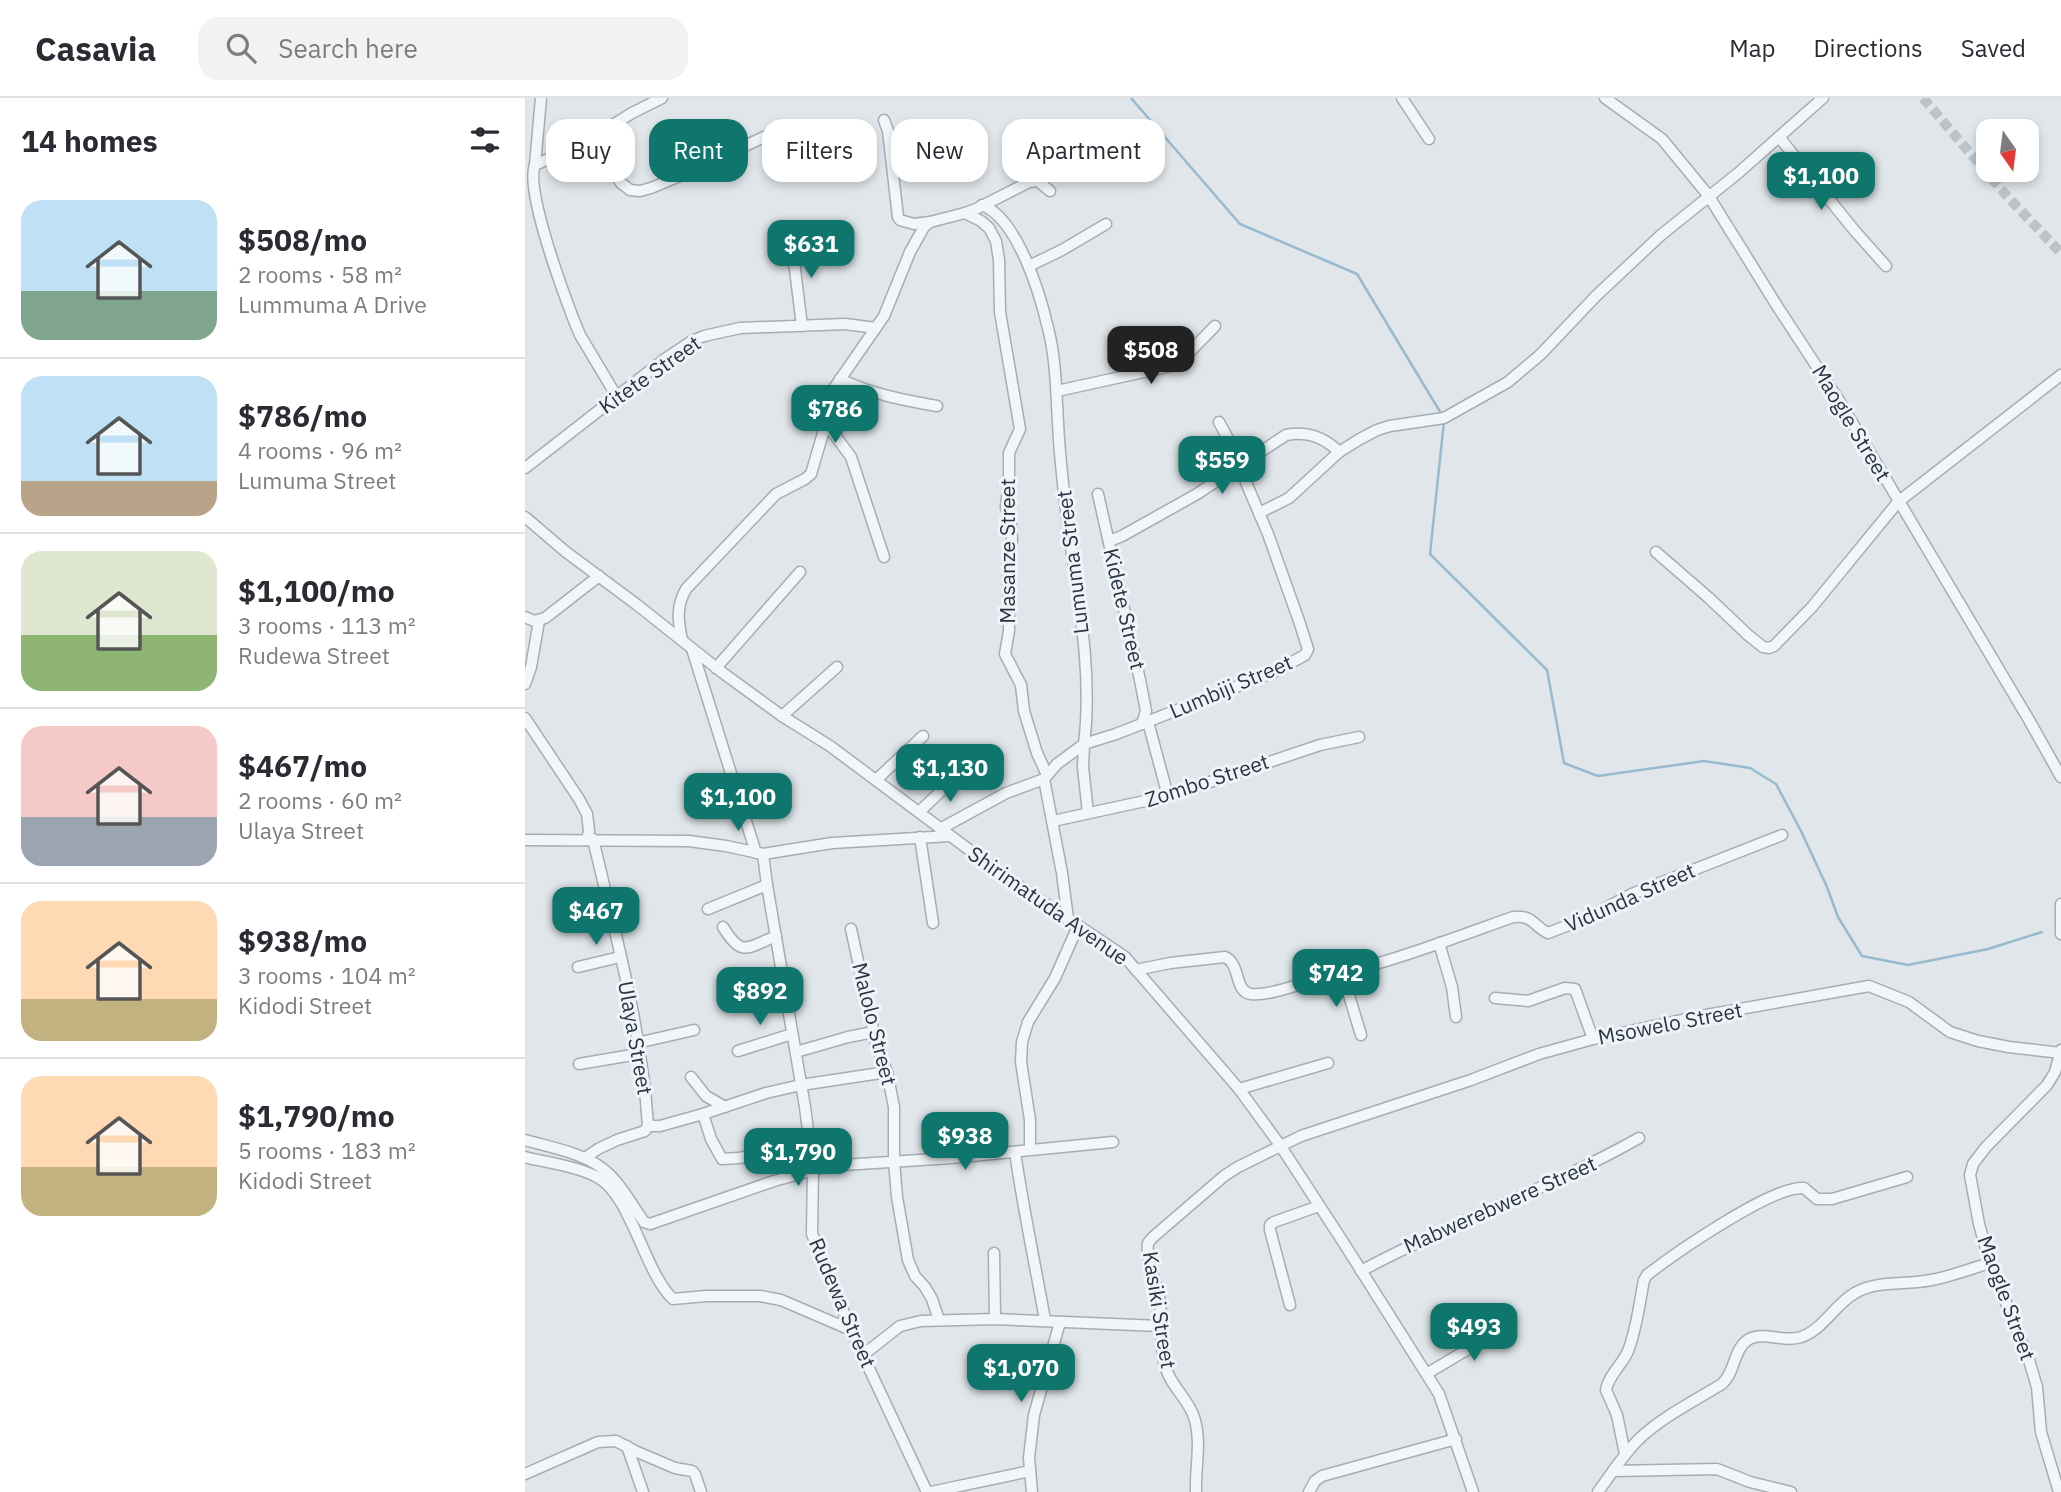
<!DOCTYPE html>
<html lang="en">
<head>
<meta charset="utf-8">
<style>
	body { margin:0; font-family:"IBM Plex Sans",sans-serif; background:#f2f2f3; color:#2b2b33; height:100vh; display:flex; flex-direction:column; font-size:26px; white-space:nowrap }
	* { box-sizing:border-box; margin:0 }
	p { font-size:23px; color:#7c7c81 }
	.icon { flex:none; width:38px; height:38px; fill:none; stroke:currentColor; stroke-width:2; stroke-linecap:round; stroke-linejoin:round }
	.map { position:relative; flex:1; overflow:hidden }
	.panel { display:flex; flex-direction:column; background:#fff; width:525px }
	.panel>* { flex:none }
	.hud { position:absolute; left:21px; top:21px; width:665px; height:63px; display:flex; gap:14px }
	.needle { width:46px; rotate:166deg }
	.controls { position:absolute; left:1451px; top:21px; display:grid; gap:14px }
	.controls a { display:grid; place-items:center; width:63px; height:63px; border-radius:14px; background:#fff; box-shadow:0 4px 10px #0003; font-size:35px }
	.price { position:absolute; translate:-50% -60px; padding:0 16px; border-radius:14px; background:#0f766e; color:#fff; font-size:23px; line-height:46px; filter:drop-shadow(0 2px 4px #0008) }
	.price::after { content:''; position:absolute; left:50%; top:42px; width:21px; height:16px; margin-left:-10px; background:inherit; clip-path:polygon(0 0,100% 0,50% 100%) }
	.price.active { background:#222; color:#fff }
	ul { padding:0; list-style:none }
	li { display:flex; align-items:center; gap:21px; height:175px; padding:0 21px }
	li+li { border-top:2px solid #e1e1e2 }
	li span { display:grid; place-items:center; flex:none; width:196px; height:140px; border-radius:21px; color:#555 }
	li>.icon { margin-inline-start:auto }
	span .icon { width:84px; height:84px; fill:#fffc; stroke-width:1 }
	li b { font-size:30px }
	h2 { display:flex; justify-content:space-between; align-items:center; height:84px; padding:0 21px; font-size:30px }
	.pill { padding:0 24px; border-radius:21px; background:#fff; box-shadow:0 4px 10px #0003; font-size:24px; line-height:63px }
	.pill.active { background:#0f766e; color:#fff }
	header { display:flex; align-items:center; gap:42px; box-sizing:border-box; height:98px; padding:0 35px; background:#fff; border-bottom:2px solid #e1e1e2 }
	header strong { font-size:33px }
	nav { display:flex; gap:38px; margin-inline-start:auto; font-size:24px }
	.search { width:490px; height:63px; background:#f2f2f3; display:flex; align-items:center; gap:18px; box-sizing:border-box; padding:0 24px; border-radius:21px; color:#7c7c81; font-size:26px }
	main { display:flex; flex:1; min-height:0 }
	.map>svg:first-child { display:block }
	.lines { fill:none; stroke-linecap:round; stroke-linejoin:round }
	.stream { stroke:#98bace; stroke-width:2.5 }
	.street-tunnel { stroke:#bbc3c9; stroke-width:10; stroke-dasharray:10 5; stroke-linecap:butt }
	.street-casing { stroke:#a5adb5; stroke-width:13 }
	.street { stroke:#f3f6f8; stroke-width:10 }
	.labels { text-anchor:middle; stroke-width:6; stroke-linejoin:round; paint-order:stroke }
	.street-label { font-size:21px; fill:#273544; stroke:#f0f4f8 }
</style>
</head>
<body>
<header>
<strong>Casavia</strong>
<div class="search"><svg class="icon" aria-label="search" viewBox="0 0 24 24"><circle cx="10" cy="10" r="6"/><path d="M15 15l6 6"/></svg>Search here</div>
<nav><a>Map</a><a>Directions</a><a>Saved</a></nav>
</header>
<main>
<section class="panel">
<h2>14 homes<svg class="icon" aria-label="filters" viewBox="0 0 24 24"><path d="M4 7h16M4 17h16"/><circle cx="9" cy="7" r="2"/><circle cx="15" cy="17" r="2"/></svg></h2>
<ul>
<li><span style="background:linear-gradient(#bfe0f5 65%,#7fa58c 0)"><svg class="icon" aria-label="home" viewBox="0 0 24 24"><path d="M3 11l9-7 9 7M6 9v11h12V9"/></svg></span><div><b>$508/mo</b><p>2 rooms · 58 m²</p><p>Lummuma A Drive</p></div></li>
<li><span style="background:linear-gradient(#bfe0f5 75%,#b9a48a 0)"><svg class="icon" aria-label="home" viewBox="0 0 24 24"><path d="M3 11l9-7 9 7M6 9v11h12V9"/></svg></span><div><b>$786/mo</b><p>4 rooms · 96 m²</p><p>Lumuma Street</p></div></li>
<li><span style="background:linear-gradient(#dfe7d0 60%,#8fb573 0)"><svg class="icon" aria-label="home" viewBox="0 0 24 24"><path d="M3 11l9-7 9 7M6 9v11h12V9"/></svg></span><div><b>$1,100/mo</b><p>3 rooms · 113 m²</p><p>Rudewa Street</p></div></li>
<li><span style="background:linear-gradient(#f6c9c9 65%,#9aa5b1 0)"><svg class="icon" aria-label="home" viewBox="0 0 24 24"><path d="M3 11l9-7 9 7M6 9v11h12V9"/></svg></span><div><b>$467/mo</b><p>2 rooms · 60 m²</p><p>Ulaya Street</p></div></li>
<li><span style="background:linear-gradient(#ffd9b3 70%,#c2b280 0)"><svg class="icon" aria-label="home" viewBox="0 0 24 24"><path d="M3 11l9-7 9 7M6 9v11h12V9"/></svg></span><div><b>$938/mo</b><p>3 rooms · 104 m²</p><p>Kidodi Street</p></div></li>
<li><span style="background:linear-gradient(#ffd9b3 65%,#c2b280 0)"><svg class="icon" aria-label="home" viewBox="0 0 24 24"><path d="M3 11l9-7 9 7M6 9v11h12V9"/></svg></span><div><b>$1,790/mo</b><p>5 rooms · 183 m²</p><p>Kidodi Street</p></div></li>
</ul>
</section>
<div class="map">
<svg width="1536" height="1394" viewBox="0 0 1536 1394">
	<rect width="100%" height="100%" fill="#e0e6ea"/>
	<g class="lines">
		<!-- stream -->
		<g class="stream">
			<polyline points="606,0 715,126 832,176 917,317"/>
			<polyline points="919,323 905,456 1022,572 1039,665 1073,678 1179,663 1225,670 1251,686 1276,733 1302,789 1313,819 1337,858 1383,867 1463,851 1517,834"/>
		</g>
		<!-- street-tunnel -->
		<polyline class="street-tunnel" points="1398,0 1481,97 1536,155"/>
		<!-- street casing -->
		<g class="street-casing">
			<g id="street">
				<polyline points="877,0 904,41"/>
				<polyline points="1080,0 1137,41 1183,97 1254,211 1315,304 1504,622 1536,679"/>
				<polyline points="359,22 363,33 373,119 375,122 389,126 405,124"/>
				<polyline points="1254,39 1329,132 1361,168"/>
				<polyline points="59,45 71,50 78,57 96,85 105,92 115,93 126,90 167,73 239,39"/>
				<polyline points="10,67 16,0"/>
				<path d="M457,107C493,121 515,196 523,230C531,261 531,293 533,324C534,351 537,377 540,404C549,483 569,566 559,646L532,666L519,681L537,775L543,821"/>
				<polyline points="440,115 456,123 464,130 471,143 474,162 475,214 495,331 484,355 484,381 481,409 486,427 487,442 483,462 484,533 480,556 496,587 499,613 512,655 522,677"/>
				<polyline points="266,139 277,228"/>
				<polyline points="504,168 537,152 581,126"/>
				<path d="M315,281C346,296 378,302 412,308"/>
				<polyline points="532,293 646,268 656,263 690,228"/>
				<path d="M92,299L55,237L48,220C37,191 0,91 10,67L59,45L107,15L137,0"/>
				<polyline points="694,324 707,348 712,370"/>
				<polyline points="301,325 326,359 359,459"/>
				<polyline points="0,370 140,261 167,243 179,238 215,230 320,226 351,230"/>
				<polyline points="573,396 615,582 621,613 617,626"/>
				<polyline points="734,415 764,400 814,354 835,341 852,332 865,328 919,320 983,284 1015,257 1071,198 1136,137 1212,76 1298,0"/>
				<polyline points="0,419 41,454 111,506 198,575 257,618 305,648 478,777 600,859 714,991 755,1047 820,1147 914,1296 948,1394"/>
				<path d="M584,443L597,438L672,396L761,337C782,333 799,339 814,354"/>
				<polyline points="1131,454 1184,500 1223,537 1238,549 1244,550 1249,548 1287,509 1373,404 1536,277"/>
				<polyline points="0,519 9,523 20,520 74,478"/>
				<path d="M157,542C153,523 151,508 161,491L251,396L280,381L286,376L301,325L305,296L359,218L385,154L399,129L405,124L440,115L451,111L504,84L513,83L525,93"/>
				<polyline points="167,551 231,755"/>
				<polyline points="191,570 275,474"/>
				<polyline points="0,586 6,569 14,523"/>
				<polyline points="257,618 312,569"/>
				<polyline points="0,620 54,701 62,716 64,733 62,742"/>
				<polyline points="623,624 643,698"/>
				<polyline points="351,682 398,638"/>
				<polyline points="395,713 434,676"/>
				<polyline points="563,715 558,669 559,646 591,636 749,574 780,557 783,551 774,523 743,436 714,368"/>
				<polyline points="528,723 643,698 795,647 834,639"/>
				<polyline points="415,731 481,695 519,681"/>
				<polyline points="395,739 408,825"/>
				<polyline points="0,742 164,743 201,748 238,756 307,745 425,738"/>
				<polyline points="238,756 242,787 280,1009 288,1071 287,1136 326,1232 402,1394"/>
				<polyline points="1536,806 1536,836"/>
				<polyline points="183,811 242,787"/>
				<path d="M198,829C217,860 222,850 251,838"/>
				<polyline points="326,831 351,945 362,974 369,1009 369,1063 372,1099 383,1162 390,1178 400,1189 407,1201 414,1222"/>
				<polyline points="914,845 927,889 931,919"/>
				<polyline points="53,869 95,859"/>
				<path d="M611,872L645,865L700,859C716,866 709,894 726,896C743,898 771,887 789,882C813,876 837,870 861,863C904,850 946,834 988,819C1009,817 1008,828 1023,835L1062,820L1107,796L1257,737"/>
				<polyline points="817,874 836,937"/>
				<polyline points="970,900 1003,903 1040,890 1050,891 1068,941"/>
				<polyline points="112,945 169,932"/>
				<polyline points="213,953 267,936"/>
				<polyline points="271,954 323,939 349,934"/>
				<polyline points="54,966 113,956"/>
				<polyline points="166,979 181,998 200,1009"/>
				<polyline points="714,991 803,965"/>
				<polyline points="178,1016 186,1041 197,1061 214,1060 284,1046"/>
				<polyline points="123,1028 135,1028 178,1016 241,995 276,987 362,974"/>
				<path d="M0,1042C24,1049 59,1055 78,1071C95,1084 107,1107 119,1124L125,1126L249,1083L303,1068L426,1060L588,1044"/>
				<polyline points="505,1051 505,1022 496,964 497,944 503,924 530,880 553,828"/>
				<path d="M490,1054C498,1110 510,1166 520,1222"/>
				<path d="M0,1059C24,1065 51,1068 72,1079C106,1096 119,1174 148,1201L181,1198H235L256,1202L326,1232"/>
				<path d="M60,1060L73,1051L92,1042L120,1033L123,1028C117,931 90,835 68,741"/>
				<polyline points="469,1155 470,1221"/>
				<path d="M836,1173C926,1124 1024,1091 1114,1040"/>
				<polyline points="765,1207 745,1132 745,1127 749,1124 794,1108"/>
				<polyline points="338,1257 375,1228 396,1223 470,1221 635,1228"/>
				<polyline points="903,1275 980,1229"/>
				<polyline points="102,1348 118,1394"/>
				<path d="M1100,1356L1092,1317L1081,1292C1083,1278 1097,1267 1103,1253C1112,1230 1114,1207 1119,1182L1122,1177C1149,1156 1248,1087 1279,1090L1292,1101H1307L1382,1079"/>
				<polyline points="1088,1373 1192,1371 1225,1384 1266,1394"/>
				<polyline points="0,1376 73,1344 91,1343 110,1353 150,1370 167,1373 170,1376 176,1394"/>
				<polyline points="406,1394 505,1373"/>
				<polyline points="507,1394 504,1360 509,1317 535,1224"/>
				<path d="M671,1394C670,1369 677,1344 669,1319C664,1304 651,1292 644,1278C632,1253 639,1224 634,1198C630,1180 621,1164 623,1145L627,1140L699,1078L713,1069L776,1038L946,982L1014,956L1068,941L1176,918L1344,888L1384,904L1425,934L1453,943L1484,949L1536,955"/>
				<polyline points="784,1394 790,1383 797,1378 931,1341"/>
				<path d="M1073,1394C1086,1376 1098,1357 1114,1341C1137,1319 1169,1303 1197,1286C1211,1273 1208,1251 1224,1241C1239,1233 1260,1245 1276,1239C1298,1232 1310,1206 1330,1195C1349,1184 1371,1186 1392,1184C1417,1182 1441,1172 1465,1165"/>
				<polyline points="1534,1394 1516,1334 1512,1289 1504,1262 1465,1165 1454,1126 1445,1077 1448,1066 1461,1049 1522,987 1530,974 1536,952"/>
			</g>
		</g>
		<!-- street -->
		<use href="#street" class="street"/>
	</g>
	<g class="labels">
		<!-- street labels -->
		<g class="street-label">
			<text transform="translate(125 277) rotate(-35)" y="7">Kitete Street</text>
			<text transform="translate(1326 325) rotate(59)" y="7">Maogle Street</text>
			<text transform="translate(483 453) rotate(-90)" y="7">Masanze Street</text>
			<text transform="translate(548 464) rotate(-97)" y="7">Lumuma Street</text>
			<text transform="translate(599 511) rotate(77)" y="7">Kidete Street</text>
			<text transform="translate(706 589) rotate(-23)" y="7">Lumbiji Street</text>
			<text transform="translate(682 683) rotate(-18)" y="7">Zombo Street</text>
			<text transform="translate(1105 800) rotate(-24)" y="7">Vidunda Street</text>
			<text transform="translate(523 808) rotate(35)" y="7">Shirimatuda Avenue</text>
			<text transform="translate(349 926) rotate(76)" y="7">Malolo Street</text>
			<text transform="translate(1145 926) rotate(-11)" y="7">Msowelo Street</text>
			<text transform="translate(110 940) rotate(80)" y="7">Ulaya Street</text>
			<text transform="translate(975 1107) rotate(-24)" y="7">Mabwerebwere Street</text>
			<text transform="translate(1481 1200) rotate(70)" y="7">Maogle Street</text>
			<text transform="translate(317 1205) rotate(67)" y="7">Rudewa Street</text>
			<text transform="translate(634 1212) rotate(81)" y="7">Kasiki Street</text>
		</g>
	</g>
</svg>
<div class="controls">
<a><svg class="needle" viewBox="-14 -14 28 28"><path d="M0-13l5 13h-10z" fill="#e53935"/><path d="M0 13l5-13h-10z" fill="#7c7c81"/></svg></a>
</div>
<b class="price" style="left:1296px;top:114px">$1,100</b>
<b class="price" style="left:286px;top:182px">$631</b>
<b class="price active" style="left:626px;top:288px">$508</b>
<b class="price" style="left:310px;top:347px">$786</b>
<b class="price" style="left:697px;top:398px">$559</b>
<b class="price" style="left:425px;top:706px">$1,130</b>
<b class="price" style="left:213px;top:735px">$1,100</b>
<b class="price" style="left:71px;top:849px">$467</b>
<b class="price" style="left:811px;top:911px">$742</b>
<b class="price" style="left:235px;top:929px">$892</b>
<b class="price" style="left:440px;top:1074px">$938</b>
<b class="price" style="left:273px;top:1090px">$1,790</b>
<b class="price" style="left:949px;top:1265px">$493</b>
<b class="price" style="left:496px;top:1306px">$1,070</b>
<div class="hud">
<a class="pill">Buy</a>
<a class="pill active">Rent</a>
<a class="pill">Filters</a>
<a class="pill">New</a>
<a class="pill">Apartment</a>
</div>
</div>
</main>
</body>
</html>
